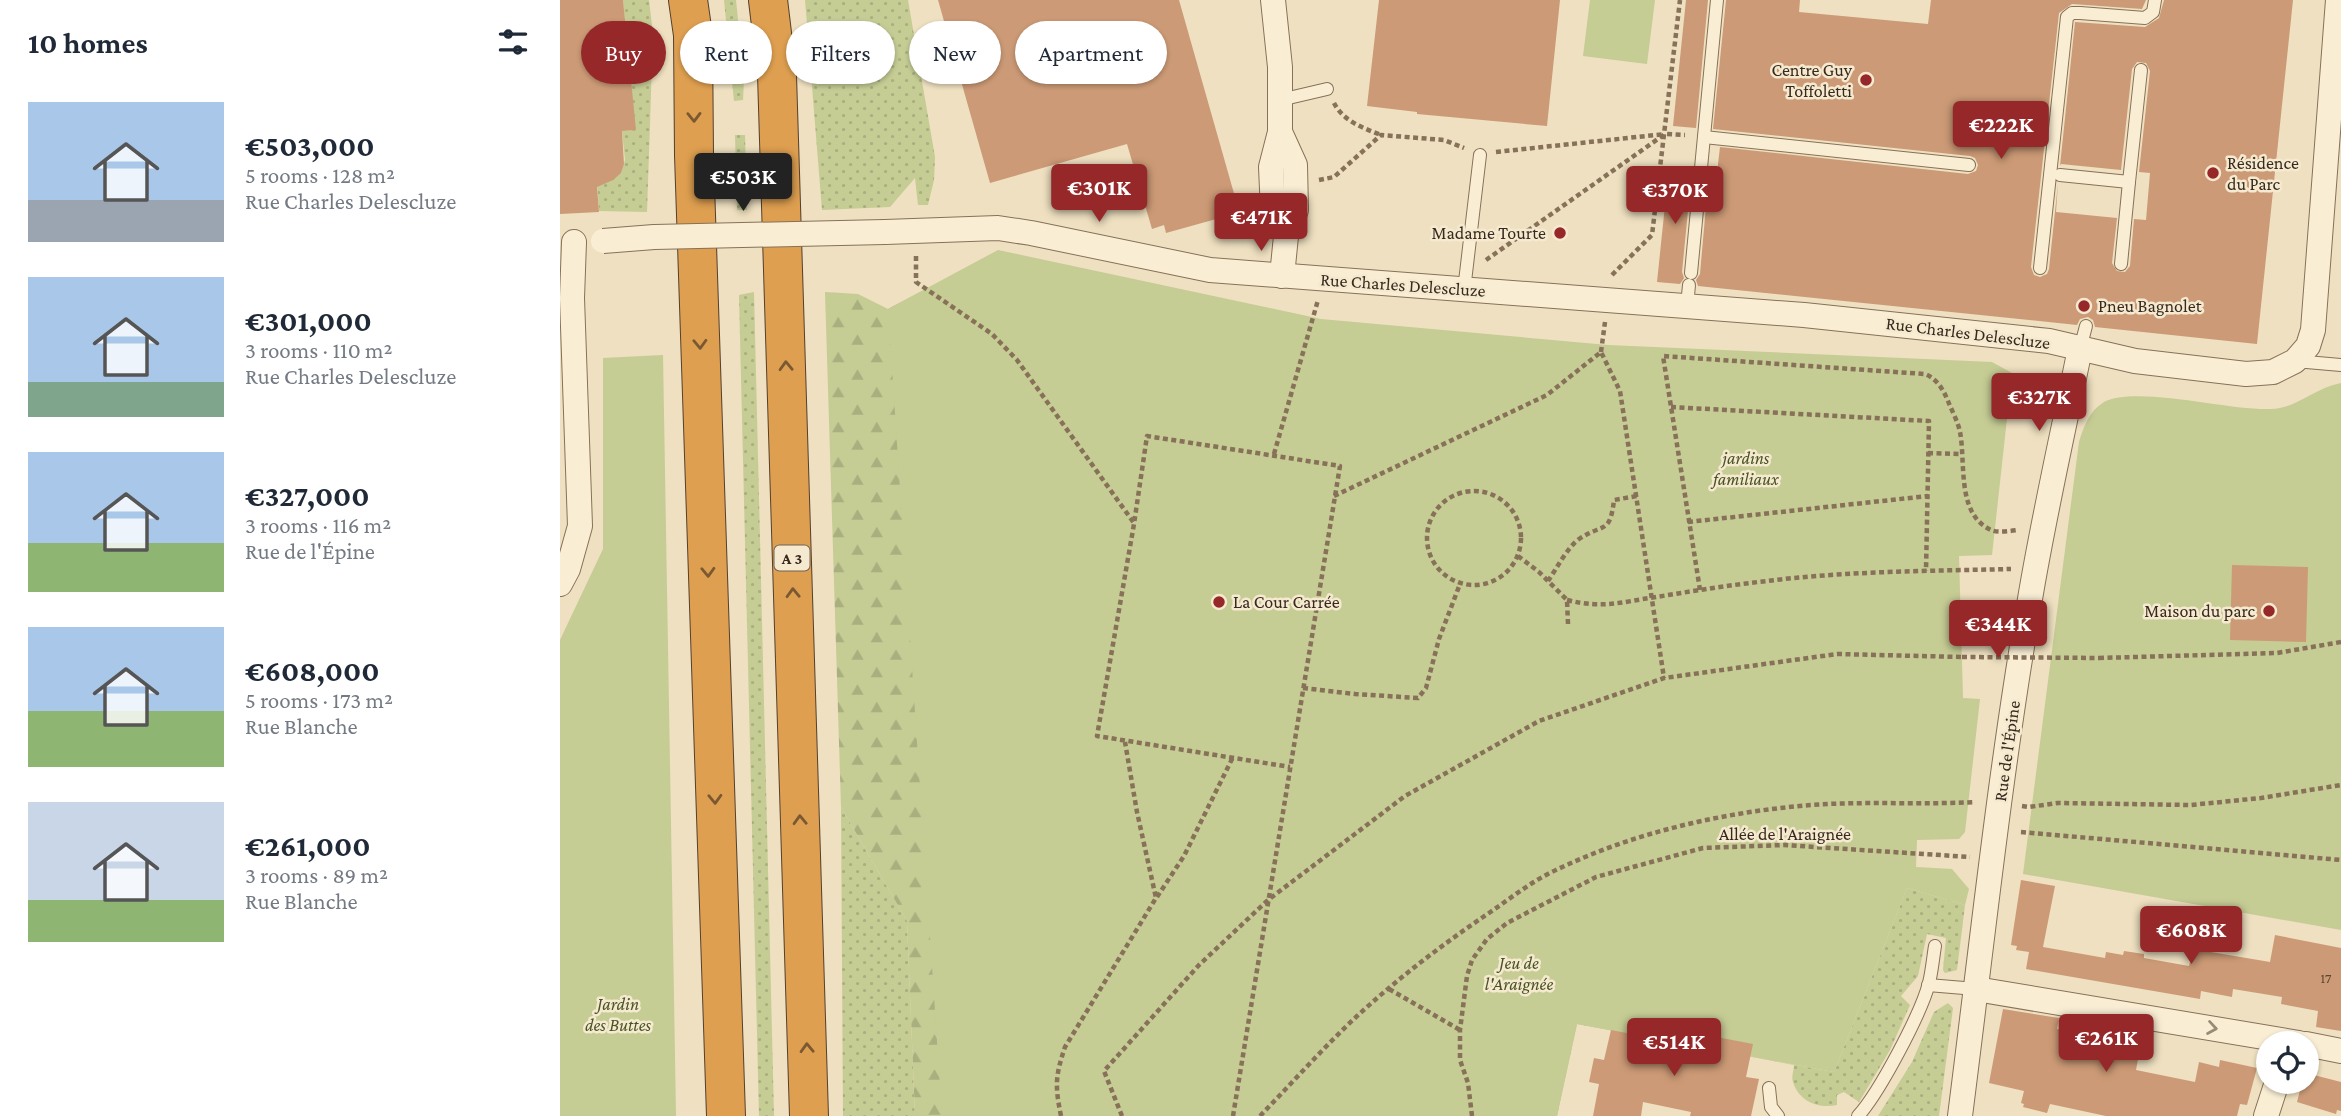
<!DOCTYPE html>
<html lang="en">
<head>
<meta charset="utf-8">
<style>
	body { margin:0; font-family:"Crimson Pro",serif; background:#f2f2f3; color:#1f2937; height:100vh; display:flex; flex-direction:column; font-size:26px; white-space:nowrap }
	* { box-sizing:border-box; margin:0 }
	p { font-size:23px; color:#747a83 }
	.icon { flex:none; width:38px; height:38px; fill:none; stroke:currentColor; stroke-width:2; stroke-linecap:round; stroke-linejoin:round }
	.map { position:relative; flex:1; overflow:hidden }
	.sheet { display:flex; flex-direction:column; background:#fff; width:560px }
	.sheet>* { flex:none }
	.guide { position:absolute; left:21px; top:21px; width:665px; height:63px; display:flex; gap:14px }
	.controls { position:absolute; left:1696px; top:1031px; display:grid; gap:14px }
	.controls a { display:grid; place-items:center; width:63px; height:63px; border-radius:50%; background:#fff; box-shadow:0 2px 5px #0004; font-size:35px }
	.price { position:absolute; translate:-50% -60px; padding:0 16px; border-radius:7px; background:#962829; color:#fff; font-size:23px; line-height:46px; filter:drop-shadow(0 2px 4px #0008) }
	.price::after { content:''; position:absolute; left:50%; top:42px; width:21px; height:16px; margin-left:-10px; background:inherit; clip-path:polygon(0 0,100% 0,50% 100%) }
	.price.on { background:#222; color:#fff }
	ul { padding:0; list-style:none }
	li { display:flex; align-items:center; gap:21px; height:175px; padding:0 28px }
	li span { display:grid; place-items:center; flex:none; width:196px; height:140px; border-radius:0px; color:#555 }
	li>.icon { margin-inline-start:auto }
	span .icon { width:84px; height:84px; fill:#fffc; stroke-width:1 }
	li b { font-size:30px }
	h2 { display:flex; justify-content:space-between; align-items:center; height:84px; padding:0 28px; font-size:30px }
	.chip { padding:0 24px; border-radius:32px; background:#fff; box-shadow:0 2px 5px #0004; font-size:24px; line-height:63px }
	.chip.on { background:#962829; color:#fff }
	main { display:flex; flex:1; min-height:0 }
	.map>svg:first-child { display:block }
	.grass { fill:url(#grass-dots) }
	.forest { fill:url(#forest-firs) }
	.green { fill:#c5cc94 }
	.building { fill:#cc9a76 }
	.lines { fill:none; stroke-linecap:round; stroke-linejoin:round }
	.lane-casing { stroke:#877158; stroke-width:14 }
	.street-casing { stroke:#877158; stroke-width:26 }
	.highway-casing { stroke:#553f2d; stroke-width:40 }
	.path { stroke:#877158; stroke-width:4.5; stroke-dasharray:5 3.5; stroke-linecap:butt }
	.lane { stroke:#f9eed4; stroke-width:12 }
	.street { stroke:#f9eed4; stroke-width:24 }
	.highway { stroke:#de9f50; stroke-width:38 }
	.street-bridge-casing { stroke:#877158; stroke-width:26; stroke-linecap:butt }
	.path-bridge { stroke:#877158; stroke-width:4.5; stroke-dasharray:5 3.5; stroke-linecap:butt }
	.street-bridge { stroke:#f9eed4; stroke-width:24 }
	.oneway { stroke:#7a5831 }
	.oneway2 { stroke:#988c78 }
	.poi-dot { fill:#962829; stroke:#f5ead0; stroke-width:2.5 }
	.labels { text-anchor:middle; stroke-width:5; stroke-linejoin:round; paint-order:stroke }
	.number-label { font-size:14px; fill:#5c4533 }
	.shield { fill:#f5ead0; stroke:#706353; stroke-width:2 }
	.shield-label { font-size:16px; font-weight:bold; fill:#37291d }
	.poi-label { font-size:18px; fill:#37291d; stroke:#f5ead0; text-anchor:end }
	.street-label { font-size:18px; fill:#37291d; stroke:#f5ead0 }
	.park-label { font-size:18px; font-style:italic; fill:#475323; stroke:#f5ead0 }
</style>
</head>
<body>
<main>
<section class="sheet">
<h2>10 homes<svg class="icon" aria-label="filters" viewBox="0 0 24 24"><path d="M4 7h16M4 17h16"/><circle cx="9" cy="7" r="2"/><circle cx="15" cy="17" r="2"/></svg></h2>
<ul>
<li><span style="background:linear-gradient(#a9c7e8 70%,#9aa5b1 0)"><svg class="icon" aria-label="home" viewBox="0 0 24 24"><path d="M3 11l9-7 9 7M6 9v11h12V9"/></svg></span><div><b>€503,000</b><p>5 rooms · 128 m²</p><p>Rue Charles Delescluze</p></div></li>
<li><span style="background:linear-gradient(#a9c7e8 75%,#7fa58c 0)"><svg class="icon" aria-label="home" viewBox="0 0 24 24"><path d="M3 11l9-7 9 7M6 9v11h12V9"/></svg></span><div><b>€301,000</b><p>3 rooms · 110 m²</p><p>Rue Charles Delescluze</p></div></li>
<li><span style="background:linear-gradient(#a9c7e8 65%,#8fb573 0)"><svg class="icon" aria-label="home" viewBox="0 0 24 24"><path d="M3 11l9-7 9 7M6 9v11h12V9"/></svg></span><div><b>€327,000</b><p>3 rooms · 116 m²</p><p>Rue de l'Épine</p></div></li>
<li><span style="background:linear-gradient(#a9c7e8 60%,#8fb573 0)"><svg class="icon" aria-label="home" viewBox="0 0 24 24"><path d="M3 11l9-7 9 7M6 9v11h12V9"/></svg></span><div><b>€608,000</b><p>5 rooms · 173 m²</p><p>Rue Blanche</p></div></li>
<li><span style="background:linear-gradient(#c9d6e8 70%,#8fb573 0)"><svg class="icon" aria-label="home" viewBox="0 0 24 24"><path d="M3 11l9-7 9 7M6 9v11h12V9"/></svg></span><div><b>€261,000</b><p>3 rooms · 89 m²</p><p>Rue Blanche</p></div></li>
</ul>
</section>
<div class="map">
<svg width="1781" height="1116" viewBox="0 0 1781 1116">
	<defs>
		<pattern id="grass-dots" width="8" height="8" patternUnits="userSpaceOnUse" patternTransform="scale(1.75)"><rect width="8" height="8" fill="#c5cc94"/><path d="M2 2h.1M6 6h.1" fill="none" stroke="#aaaf7f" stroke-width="1.8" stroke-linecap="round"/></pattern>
		<pattern id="forest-firs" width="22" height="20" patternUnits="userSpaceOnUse" patternTransform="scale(1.75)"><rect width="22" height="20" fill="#c5cc94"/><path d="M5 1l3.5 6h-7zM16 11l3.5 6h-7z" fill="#aaaf7f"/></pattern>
	</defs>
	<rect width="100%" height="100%" fill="#eee0c0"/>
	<!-- grass -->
	<g class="grass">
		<polygon points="63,0 89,0 93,34 87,212 39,211 37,183 61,173 65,160 62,131 75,130"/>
		<polygon points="164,0 176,0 184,79 183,100 174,101"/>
		<polygon points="245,0 348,0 375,157 374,180 368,205 358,205 355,178 330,207 262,210"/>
		<polygon points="175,135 185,135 187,210 177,210"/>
		<polygon points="194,292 214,1116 199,1116 179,295"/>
		<polygon points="281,807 347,921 355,1116 283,1116"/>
		<path d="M1347,888L1405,905L1397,970L1385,973L1383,970L1386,938L1367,934L1358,976L1341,996L1350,1005L1330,1050L1299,1102L1284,1092L1277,1095V1105C1259,1109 1239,1102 1233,1082C1231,1077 1234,1070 1234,1065L1017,1024L997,1116L973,1015L1274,1072Z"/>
		<polygon points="1388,1003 1393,1008 1379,1116 1318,1116 1352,1062 1374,1012"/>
	</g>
	<!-- forest -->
	<polygon class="forest" points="265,292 298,294 328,309 360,292 495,1116 355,1116 347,921 281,807"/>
	<!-- green -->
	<g class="green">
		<polygon points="1030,0 1095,0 1087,64 1023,56"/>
		<polygon points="438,250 761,319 1048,345 1432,362 1452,373 1432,555 1399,556 1403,698 1420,699 1405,832 1399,839 1357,840 1356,867 1392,869 1409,889 1405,905 1347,888 1274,1072 1017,1024 997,1116 382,1116 328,309"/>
		<polygon points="103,355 116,1116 0,1116 0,640 43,549 43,358"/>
		<path d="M1781,383V930L1463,874L1519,442C1524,426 1529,411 1544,402C1577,385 1670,411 1711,409C1738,408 1754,388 1781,383Z"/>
	</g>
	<!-- building -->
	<g class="building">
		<polygon points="0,0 63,0 76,130 62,131 64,164 61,173 53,180 37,187 39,212 0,214"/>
		<polygon points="378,0 619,0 677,204 664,208 667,216 606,233 604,225 592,229 567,144 430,183"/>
		<polygon points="819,0 1000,0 987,126 857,114 857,112 807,106"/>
		<polygon points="1126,0 1148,0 1136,128 1113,126"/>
		<polygon points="1166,0 1240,0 1239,12 1368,24 1371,0 1586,0 1582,9 1512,4 1499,13 1471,267 1474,275 1480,277 1487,274 1489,269 1498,183 1496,212 1557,218 1552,263 1557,271 1565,272 1570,266 1574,219 1586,220 1590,173 1579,172 1590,71 1586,63 1577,62 1572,69 1561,170 1501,164 1500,166 1515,22 1585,27 1599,18 1604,0 1733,0 1697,344 1535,327 1533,320 1528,317 1520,319 1517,325 1138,286 1136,280 1140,274 1149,172 1157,173 1160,147 1408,174 1416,171 1418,165 1415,158 1410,156 1153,129"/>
		<polygon points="1109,167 1132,170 1122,272 1124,278 1120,284 1097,282"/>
		<polygon points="1672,565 1748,567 1746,642 1670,640"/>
		<polygon points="1461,880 1495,886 1483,947 1545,958 1546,952 1563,955 1564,951 1584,954 1584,958 1629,966 1633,949 1710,962 1715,935 1781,948 1781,1031 1756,1027 1758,1011 1721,1004 1722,997 1673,989 1672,997 1641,991 1640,999 1466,969 1469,952 1456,950 1457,946 1451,945"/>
		<polygon points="1443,1009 1499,1018 1497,1029 1555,1040 1557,1028 1583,1032 1576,1070 1635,1082 1639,1062 1659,1067 1660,1060 1697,1068 1687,1105 1680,1104 1677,1116 1546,1116 1490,1104 1487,1113 1463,1107 1464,1104 1461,1103 1464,1091 1429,1083"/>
		<polygon points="1051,1030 1098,1039 1096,1048 1140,1059 1146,1035 1193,1044 1186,1077 1199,1079 1191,1116 1130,1116 1131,1112 1083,1102 1081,1116 1033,1116 1039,1084 1029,1082 1034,1058 1044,1060"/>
		<polygon points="1746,1073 1781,1082 1781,1111 1777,1110 1776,1114 1737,1102 1742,1082 1746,1082"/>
	</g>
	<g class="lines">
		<!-- lane casing -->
		<g class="lane-casing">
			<g id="lane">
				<polyline points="720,100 767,89"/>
				<polyline points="1144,137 1409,165"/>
				<polyline points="1500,175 1569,182 1581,70"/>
				<polyline points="1561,264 1569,182"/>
				<polyline points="1480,268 1507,17 1512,13 1520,13 1585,18 1593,12 1595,0"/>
				<polyline points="1131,273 1157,0"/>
				<polyline points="904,290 920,155"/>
				<polyline points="1127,306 1129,285"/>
				<polyline points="1520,349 1526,326"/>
				<polyline points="1735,361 1781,365"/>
				<polyline points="1368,985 1416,989"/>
				<polyline points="1209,1088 1211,1107 1218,1116"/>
				<path d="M1298,1116C1319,1093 1361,1014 1369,983C1372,971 1373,958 1375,946"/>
			</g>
		</g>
		<!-- street casing -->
		<g class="street-casing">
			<g id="street">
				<polyline points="713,0 720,67 720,132 711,167 713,212 726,236"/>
				<polyline points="720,132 735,165 736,210 726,236 722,276"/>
				<polyline points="325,232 438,228 471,233 650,270 1244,315 1489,341 1575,361 1686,374 1713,372 1735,361 1748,346 1753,330 1778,0"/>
				<polyline points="0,584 8,569 20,526 12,298 14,242"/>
				<polyline points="1416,989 1739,1043"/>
				<polyline points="1746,1044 1781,1051"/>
				<path d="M1400,1116C1422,944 1440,771 1470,599C1484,515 1503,432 1520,349"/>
				<polyline points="1706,1116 1717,1082"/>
			</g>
		</g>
		<!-- highway casing -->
		<g class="highway-casing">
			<g id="highway">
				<polyline points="128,0 133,35 134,155 166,1116"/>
				<polyline points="208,0 217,75 249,1116"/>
			</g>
		</g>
		<!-- path -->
		<g class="path">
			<path d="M774,103C783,121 803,128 821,135"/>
			<polyline points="936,152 1105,134"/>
			<polyline points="759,180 774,177 821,135 884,140 904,148"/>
			<polyline points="356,256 356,282 432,334 457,360 574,523"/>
			<polyline points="926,260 1105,134 1125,135"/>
			<polyline points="1052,275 1092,235 1120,0"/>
			<polyline points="1041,352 1045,322"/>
			<polyline points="1111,407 1369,421 1366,571"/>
			<polyline points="1368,453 1402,454"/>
			<polyline points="714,454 758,300"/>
			<circle cx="914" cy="538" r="47"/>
			<polyline points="774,496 987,395 1041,352 1060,391 1104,678"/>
			<polyline points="1128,522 1368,496"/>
			<polyline points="958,556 979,572 1007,600 1008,624"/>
			<path d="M988,581C997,568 1007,548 1019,539C1043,523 1050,535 1054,500L1077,496"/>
			<path d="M1140,590L1103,356L1365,374C1377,379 1383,389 1388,401C1392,411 1398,422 1400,432C1406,463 1396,514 1431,530C1438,533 1450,531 1458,530"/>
			<path d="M1007,600C1043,609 1061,602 1096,597C1133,591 1170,585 1207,581C1287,571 1370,571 1451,569"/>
			<polyline points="1539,658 1717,653 1781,642"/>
			<polyline points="743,688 795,694 858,698 866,688 879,639 900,584"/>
			<polyline points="1462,806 1469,807 1498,803 1631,805 1701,798 1781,785"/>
			<polyline points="1461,832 1781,860"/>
			<polyline points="597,897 624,856 673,757"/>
			<polyline points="829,989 900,1030"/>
			<path d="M501,1116C495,1086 495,1077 505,1047L596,898L577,812L565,742"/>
			<polyline points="562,1116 544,1071 639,965 708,900 845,796 979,721 1104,678 1277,654 1402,657"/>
			<polyline points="673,1116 780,466 587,436 574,524 537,736 730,767"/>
			<path d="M700,1116C732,1083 763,1048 796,1017C837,979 883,944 929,913C951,898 972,881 996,870C1075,832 1164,812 1251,805C1306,801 1361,805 1415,802"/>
			<polyline points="912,1116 908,1083 900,1060 900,1030 907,976 912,960 927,939 947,923 1036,877 1143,848 1224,845 1410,857"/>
		</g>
		<!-- lane -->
		<use href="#lane" class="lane"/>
		<!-- street -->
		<use href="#street" class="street"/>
		<!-- highway -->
		<use href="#highway" class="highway"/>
		<!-- street-bridge casing -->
		<g class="street-bridge-casing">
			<polyline id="street-bridge" points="43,241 94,237 325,232"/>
		</g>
		<!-- path-bridge -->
		<polyline class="path-bridge" points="1402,657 1539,658"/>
		<!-- street-bridge -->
		<use href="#street-bridge" class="street-bridge"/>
	</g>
	<!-- one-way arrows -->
	<defs><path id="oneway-chevron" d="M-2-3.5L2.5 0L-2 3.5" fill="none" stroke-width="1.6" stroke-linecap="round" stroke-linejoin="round" transform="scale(1.75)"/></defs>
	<g class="oneway">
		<use href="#oneway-chevron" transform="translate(134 117) rotate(89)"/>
		<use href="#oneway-chevron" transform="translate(140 344) rotate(88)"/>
		<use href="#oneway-chevron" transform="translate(226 366) rotate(-92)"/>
		<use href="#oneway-chevron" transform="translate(148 572) rotate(88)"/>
		<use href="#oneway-chevron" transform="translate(233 593) rotate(-92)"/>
		<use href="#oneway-chevron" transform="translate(155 799) rotate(88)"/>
		<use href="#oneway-chevron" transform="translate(240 820) rotate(-92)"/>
		<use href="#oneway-chevron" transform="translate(247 1048) rotate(-92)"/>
	</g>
	<use class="oneway2" href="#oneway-chevron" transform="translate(1652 1028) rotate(9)"/>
	<!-- markers -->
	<g class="poi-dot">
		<circle cx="1306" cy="80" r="7"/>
		<circle cx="1653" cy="173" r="7"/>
		<circle cx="1000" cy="233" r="7"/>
		<circle cx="1524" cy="306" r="7"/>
		<circle cx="659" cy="602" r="7"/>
		<circle cx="1709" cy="611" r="7"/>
	</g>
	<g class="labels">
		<!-- number labels -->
		<g class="number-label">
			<text x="1766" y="983">17</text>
		</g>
		<!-- shield labels -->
		<rect class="shield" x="214.5" y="545.5" width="35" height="25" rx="5"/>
		<g class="shield-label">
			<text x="232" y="564">A 3</text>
		</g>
		<!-- poi labels -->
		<g class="poi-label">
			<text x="1292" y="76">Centre Guy<tspan x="1292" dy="21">Toffoletti</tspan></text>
			<text x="1667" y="169" text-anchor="start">Résidence<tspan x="1667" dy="21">du Parc</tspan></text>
			<text x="986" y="239">Madame Tourte</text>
			<text x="1538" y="312" text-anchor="start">Pneu Bagnolet</text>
			<text x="673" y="608" text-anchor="start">La Cour Carrée</text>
			<text x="1695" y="617">Maison du parc</text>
		</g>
		<!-- street labels -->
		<g class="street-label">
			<text transform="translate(843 285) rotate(4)" y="6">Rue Charles Delescluze</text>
			<text transform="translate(1408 333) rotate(7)" y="6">Rue Charles Delescluze</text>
			<text transform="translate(1447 751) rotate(-82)" y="6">Rue de l'Épine</text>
			<text x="1225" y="840">Allée de l'Araignée</text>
		</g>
		<!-- park labels -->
		<g class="park-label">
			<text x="1186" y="464">jardins<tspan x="1186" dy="21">familiaux</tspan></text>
			<text x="959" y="969">Jeu de<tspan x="959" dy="21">l'Araignée</tspan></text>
			<text x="58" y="1010">Jardin<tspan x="58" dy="21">des Buttes</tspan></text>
		</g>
	</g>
</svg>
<div class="controls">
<a><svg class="icon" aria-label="locate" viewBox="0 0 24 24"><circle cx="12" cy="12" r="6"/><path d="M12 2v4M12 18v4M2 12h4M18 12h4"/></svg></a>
</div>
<b class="price" style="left:1441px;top:161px">€222K</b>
<b class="price on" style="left:183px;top:213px">€503K</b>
<b class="price" style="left:539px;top:224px">€301K</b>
<b class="price" style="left:1115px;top:226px">€370K</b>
<b class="price" style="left:701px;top:253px">€471K</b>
<b class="price" style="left:1479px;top:433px">€327K</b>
<b class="price" style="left:1438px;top:660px">€344K</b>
<b class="price" style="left:1631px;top:966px">€608K</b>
<b class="price" style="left:1546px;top:1074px">€261K</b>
<b class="price" style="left:1114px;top:1078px">€514K</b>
<div class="guide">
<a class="chip on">Buy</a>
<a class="chip">Rent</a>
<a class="chip">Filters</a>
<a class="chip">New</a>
<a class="chip">Apartment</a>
</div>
</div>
</main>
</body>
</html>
